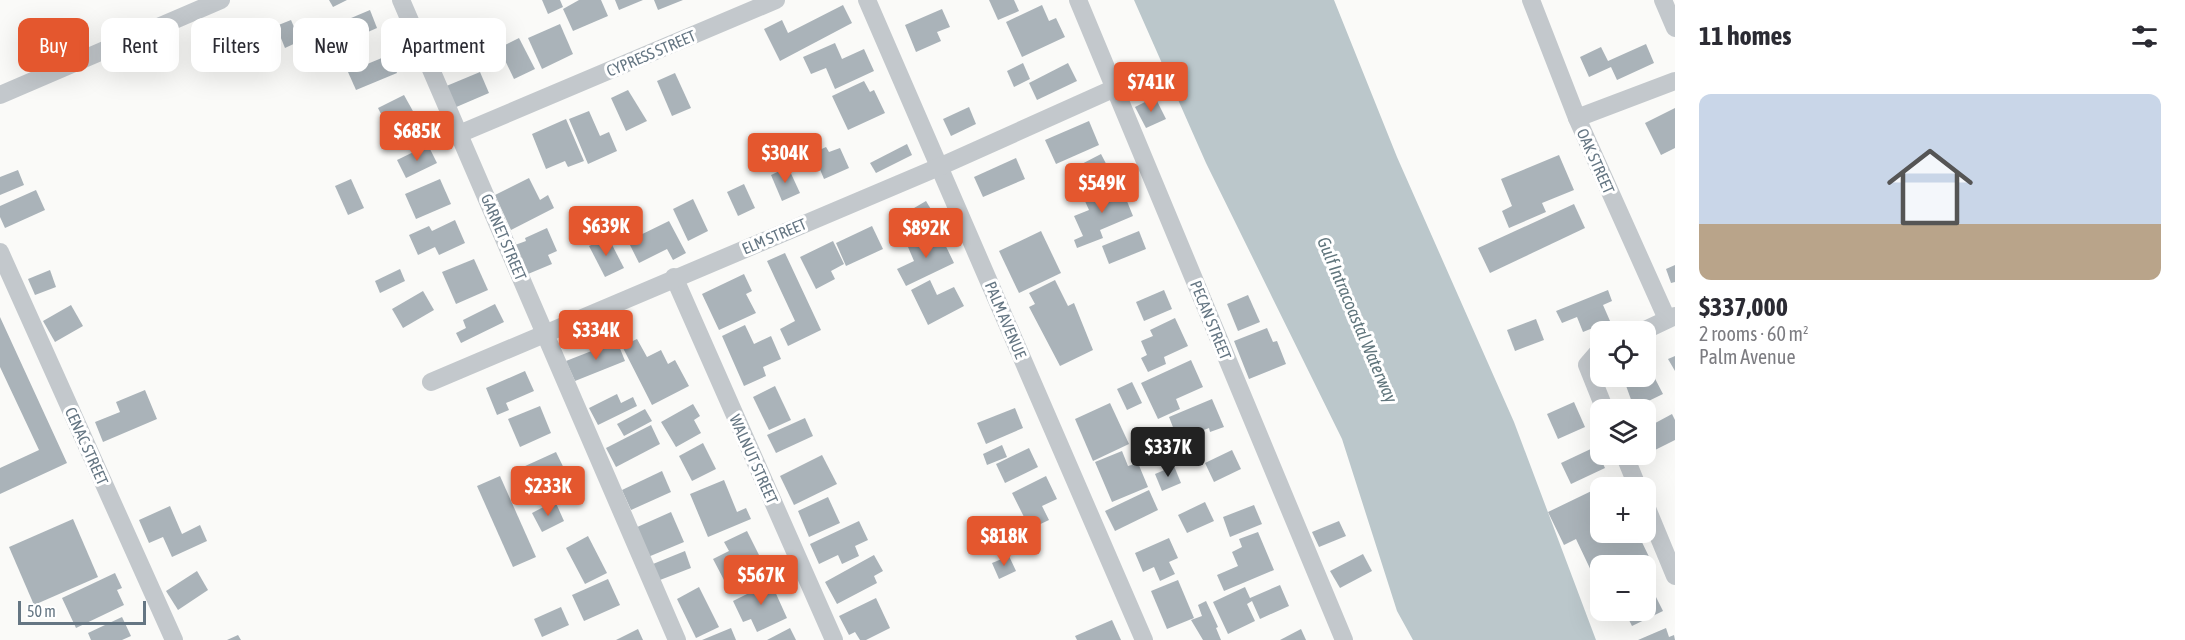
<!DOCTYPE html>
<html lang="en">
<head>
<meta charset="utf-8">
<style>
	body { margin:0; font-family:"Asap Condensed",sans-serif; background:#f7f7f7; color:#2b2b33; height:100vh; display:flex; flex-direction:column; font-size:22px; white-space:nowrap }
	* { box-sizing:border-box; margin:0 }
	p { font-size:20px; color:#7c7c81 }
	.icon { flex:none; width:33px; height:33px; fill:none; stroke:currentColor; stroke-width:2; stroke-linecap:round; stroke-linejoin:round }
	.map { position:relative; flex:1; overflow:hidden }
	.side { display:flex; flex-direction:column; background:#fff; width:510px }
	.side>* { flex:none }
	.guide { position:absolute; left:18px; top:18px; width:570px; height:54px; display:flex; gap:12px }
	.buttons { position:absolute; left:1590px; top:321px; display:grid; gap:12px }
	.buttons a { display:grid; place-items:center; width:66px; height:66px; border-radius:12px; background:#fff; box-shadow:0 6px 24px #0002; font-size:30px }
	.scale { position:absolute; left:18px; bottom:15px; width:128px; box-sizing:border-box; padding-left:6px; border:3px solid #657683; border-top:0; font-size:16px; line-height:21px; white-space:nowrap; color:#657683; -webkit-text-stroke:4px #fff; paint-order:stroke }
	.price { position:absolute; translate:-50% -51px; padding:0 14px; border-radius:6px; background:#e4572e; color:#fff; font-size:20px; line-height:39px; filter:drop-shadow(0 2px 3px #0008) }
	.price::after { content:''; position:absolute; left:50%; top:36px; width:18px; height:14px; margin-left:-9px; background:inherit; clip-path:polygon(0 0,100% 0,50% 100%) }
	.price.selected { background:#222; color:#fff }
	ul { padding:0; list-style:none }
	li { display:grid; align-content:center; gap:12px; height:318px; padding:0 24px }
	li span { display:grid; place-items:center; height:186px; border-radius:12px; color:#555 }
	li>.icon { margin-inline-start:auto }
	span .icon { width:108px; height:108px; fill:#fffc; stroke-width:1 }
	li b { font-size:26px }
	h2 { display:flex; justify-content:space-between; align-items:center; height:72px; padding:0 24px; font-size:26px }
	.pill { padding:0 21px; border-radius:12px; background:#fff; box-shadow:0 6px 24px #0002; font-size:21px; line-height:54px }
	.pill.selected { background:#e4572e; color:#fff }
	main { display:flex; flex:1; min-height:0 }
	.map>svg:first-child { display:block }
	.water { fill:#bbc7cb }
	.building { fill:#aab3b9 }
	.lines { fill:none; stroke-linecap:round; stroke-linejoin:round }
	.minor { stroke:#c3c8cc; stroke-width:18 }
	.labels { text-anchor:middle; stroke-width:6; stroke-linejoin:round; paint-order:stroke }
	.street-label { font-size:16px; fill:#657683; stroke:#fff }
	.water-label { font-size:18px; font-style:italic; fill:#60757c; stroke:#fff }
</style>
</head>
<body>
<main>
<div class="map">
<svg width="1675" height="640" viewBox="0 0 1675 640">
	<rect width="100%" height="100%" fill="#fafaf8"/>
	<!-- water -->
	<polygon class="water" points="1134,0 1334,0 1397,157 1514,422 1596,640 1413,640 1397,611 1342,439 1206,163"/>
	<!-- building -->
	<g class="building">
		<polygon points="329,0 347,0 333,7"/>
		<polygon points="542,0 560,0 563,7 548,14"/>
		<polygon points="579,0 601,0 608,16 573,31 563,9"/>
		<polygon points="615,0 643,0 619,10"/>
		<polygon points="654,0 683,0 658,10"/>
		<polygon points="989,0 1014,0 1019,11 998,20"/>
		<polygon points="843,5 852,23 780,61 764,29 782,20 788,33"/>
		<polygon points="1042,5 1049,21 1056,18 1065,37 1022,57 1006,22"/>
		<polygon points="942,9 950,27 937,32 941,41 916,52 905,25"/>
		<polygon points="370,10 377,28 345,42 337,24"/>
		<polygon points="291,20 300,41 285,48 276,26"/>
		<polygon points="560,24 573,54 542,69 528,38"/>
		<polygon points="468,28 477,49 442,64 433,43"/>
		<polygon points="519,38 535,69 514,79 499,48"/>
		<polygon points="835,43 842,59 864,49 874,71 835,89 826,68 811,74 803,57"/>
		<polygon points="1646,44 1654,63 1617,80 1611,67 1589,77 1580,57 1601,47 1608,61"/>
		<polygon points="389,55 397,73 356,90 348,72"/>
		<polygon points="1023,63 1030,79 1014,87 1007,71"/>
		<polygon points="1068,63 1077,81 1037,100 1029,83"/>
		<polygon points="480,72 489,93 454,108 444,87"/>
		<polygon points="675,73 691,108 672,116 657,81"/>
		<polygon points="864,81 870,92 874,90 885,113 848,130 832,96"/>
		<polygon points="628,90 647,121 626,131 611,98"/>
		<polygon points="404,95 414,113 387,126 378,108"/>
		<polygon points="1155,97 1166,119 1146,128 1135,107"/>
		<polygon points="969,107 976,124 951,136 943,119"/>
		<polygon points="1675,108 1675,148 1661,155 1645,123"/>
		<polygon points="589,111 600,136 609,132 617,151 588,164 569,119"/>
		<polygon points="566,119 584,161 568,167 565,161 546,169 532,134"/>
		<polygon points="1089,121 1099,145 1056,164 1045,140"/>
		<polygon points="907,144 912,155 876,173 870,163"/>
		<polygon points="428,145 437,163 406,178 397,160"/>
		<polygon points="826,147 829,152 840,148 849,168 824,179 813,153"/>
		<polygon points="1101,154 1113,177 1089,189 1082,175 1077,178 1072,169"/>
		<polygon points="1559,155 1574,190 1542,203 1546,212 1509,228 1502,211 1512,206 1501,179"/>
		<polygon points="1016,158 1025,179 983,197 974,177"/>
		<polygon points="788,167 800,193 782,201 771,175"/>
		<polygon points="18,170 24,185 0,195 0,177"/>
		<polygon points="529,178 540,200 548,195 554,208 511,230 495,195"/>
		<polygon points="351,179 364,208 348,215 335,186"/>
		<polygon points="440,179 451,204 416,219 405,194"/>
		<polygon points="744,184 755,208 738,216 727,192"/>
		<polygon points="1120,184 1133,216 1100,230 1103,238 1077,248 1074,240 1083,236 1074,216 1089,210 1084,199"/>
		<polygon points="36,190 45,210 5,228 0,217 0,206"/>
		<polygon points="693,199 708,231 688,241 673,209"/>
		<polygon points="926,201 935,216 905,233 897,218"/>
		<polygon points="1574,204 1585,228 1490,273 1478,248"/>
		<polygon points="455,220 465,243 439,255 435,247 418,255 409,235 429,226 432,231"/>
		<polygon points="669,221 686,253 673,260 667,249 639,263 628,241"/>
		<polygon points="872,226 883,249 846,266 836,243"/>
		<polygon points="547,228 557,251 548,255 552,264 528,274 515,245 526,241 525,238"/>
		<polygon points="1041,231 1061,273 1019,293 999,251"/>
		<polygon points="1139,231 1146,249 1109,264 1102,246"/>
		<polygon points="939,232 954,263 906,286 897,269 914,261 908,247"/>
		<polygon points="608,237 624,268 605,277 589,246"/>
		<polygon points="833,241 844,264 831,271 835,279 816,289 800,257"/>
		<polygon points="785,253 821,330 788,346 780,329 795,321 767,261"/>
		<polygon points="474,259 488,290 456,304 442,272"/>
		<polygon points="1675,265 1675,282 1671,283 1666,269"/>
		<polygon points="400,269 405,281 380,293 375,281"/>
		<polygon points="50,270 56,287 35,295 28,279"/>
		<polygon points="744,274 752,291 746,294 756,313 719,330 702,294"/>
		<polygon points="930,280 937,295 954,287 964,306 928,325 911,290"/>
		<polygon points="1055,280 1068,306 1074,303 1093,350 1060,366 1029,307 1035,304 1029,293"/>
		<polygon points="1164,290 1172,309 1144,321 1136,302"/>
		<polygon points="1608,290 1612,301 1603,305 1610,321 1583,332 1577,317 1562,323 1556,311"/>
		<polygon points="423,291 434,310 403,328 392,309"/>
		<polygon points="1248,295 1260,322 1238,331 1227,304"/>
		<polygon points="495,304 504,322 461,343 456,333 466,328 463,320"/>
		<polygon points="71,305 83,326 55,342 43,321"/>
		<polygon points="0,317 67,463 0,494 0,468 39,450 0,367"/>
		<polygon points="1175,318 1188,346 1164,357 1166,364 1148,372 1141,358 1147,355 1141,341 1153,336 1150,330"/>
		<polygon points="1536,319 1544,340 1515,351 1507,330"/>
		<polygon points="745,325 754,344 771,336 781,359 763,367 766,376 744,386 722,336"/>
		<polygon points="1267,328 1273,342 1277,341 1286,364 1249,379 1234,341"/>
		<polygon points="637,339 647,357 661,350 668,364 675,360 689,386 652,405 622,346"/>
		<polygon points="617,341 625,361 575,381 566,361"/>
		<polygon points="1675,356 1675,371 1668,359"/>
		<polygon points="1191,360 1203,387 1176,399 1180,409 1158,419 1141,383"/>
		<polygon points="1649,367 1663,394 1634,408 1624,380 1630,376 1646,376 1646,369"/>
		<polygon points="525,371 534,391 506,403 509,410 497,415 486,388"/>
		<polygon points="1132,382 1142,403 1127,410 1117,389"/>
		<polygon points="775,386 791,420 769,430 753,397"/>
		<polygon points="145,390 157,419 103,442 95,422 120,412 116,402"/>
		<polygon points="617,394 621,403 633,397 637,406 598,425 589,408"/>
		<polygon points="1212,399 1224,427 1210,432 1209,428 1178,440 1169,417"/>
		<polygon points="1574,402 1585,427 1558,439 1547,414"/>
		<polygon points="1110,403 1129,444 1093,461 1075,419"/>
		<polygon points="693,404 700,416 694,420 701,433 676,447 661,422"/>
		<polygon points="540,406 551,433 520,447 508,419"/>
		<polygon points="1015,408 1023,428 986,444 977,423"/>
		<polygon points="645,409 652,421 624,436 617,424"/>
		<polygon points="1672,414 1675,420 1675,440 1649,453 1646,447 1646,428"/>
		<polygon points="805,418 813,436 776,453 767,435"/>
		<polygon points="651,425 660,444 616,467 606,448"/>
		<polygon points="1185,440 1191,456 1162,467 1156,451"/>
		<polygon points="703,443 716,469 692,481 679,456"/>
		<polygon points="1002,445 1007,457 987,465 983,454"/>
		<polygon points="1595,447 1605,468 1571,484 1561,463"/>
		<polygon points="1029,448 1038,467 1005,483 996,464"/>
		<polygon points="1232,450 1241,469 1214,482 1205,463"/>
		<polygon points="1122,451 1128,466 1138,463 1148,487 1112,502 1095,462"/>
		<polygon points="556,452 574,489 546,503 534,477 518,484 512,472"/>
		<polygon points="822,455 837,484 794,505 780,476"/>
		<polygon points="1174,466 1181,483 1162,491 1155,474"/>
		<polygon points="662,471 671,492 631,510 622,490"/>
		<polygon points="500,476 536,557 513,567 477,486"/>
		<polygon points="1046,476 1057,499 1042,506 1049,520 1030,529 1012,493"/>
		<polygon points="724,480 737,512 746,508 751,519 708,537 690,494"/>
		<polygon points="1606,484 1607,488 1600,488 1600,532 1629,532 1632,540 1639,536 1652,563 1646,566 1630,566 1629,563 1623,566 1600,566 1600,576 1595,579 1576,539 1564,545 1548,512"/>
		<polygon points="1149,490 1158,510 1115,531 1105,511"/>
		<polygon points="828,497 840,523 809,537 798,511"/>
		<polygon points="555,501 564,521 542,532 532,513"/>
		<polygon points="1205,502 1214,521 1187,533 1178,515"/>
		<polygon points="1254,505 1262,524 1230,537 1223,517"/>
		<polygon points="170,506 182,534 200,525 207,541 172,557 163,537 149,543 139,520"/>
		<polygon points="671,512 684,542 648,557 635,528"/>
		<polygon points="73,519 98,577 34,605 9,547"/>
		<polygon points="859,521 868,540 855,546 859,556 842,564 838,555 819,564 810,544"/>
		<polygon points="1339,521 1346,536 1319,547 1312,532"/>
		<polygon points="747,531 762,561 724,580 713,559 729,551 724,542"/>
		<polygon points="1258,532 1274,570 1224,591 1217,575 1238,566 1232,552 1242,547 1239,539"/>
		<polygon points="588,536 607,573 585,584 566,548"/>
		<polygon points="1169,538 1178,558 1169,562 1175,574 1160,581 1154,567 1143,572 1135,553"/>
		<polygon points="685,551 691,568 660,580 653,564"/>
		<polygon points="1363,554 1372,571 1340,588 1330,571"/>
		<polygon points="874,555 883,571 874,576 877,583 837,604 825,582"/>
		<polygon points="1009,556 1016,571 999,579 992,563"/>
		<polygon points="197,571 208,590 178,610 166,591"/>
		<polygon points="115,573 122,588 117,590 124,605 76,628 62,598"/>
		<polygon points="768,576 787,618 757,632 751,619 743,622 733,601 757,589 754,583"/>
		<polygon points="608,579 620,605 584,621 572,595"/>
		<polygon points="1178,580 1194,618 1167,629 1151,591"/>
		<polygon points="1280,585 1289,606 1260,619 1252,601 1247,604 1255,621 1228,634 1213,602 1245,587 1250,598"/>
		<polygon points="699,587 719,627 696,638 677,599"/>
		<polygon points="1654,593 1663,611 1632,626 1624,610 1646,610 1646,597"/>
		<polygon points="876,598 890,628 866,640 860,640 855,632 849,635 839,616"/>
		<polygon points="1206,601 1218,627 1216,628 1221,640 1203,640 1191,620 1202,616 1198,605"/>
		<polygon points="561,607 569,625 542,637 534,619"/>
		<polygon points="122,617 131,636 122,640 91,640 88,633"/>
		<polygon points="1112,620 1121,640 1077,640 1075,636"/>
		<polygon points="731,628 736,640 702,640"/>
		<polygon points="790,628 796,640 767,640"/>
		<polygon points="1666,628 1669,637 1674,635 1675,640 1638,640"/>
		<polygon points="638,629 643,640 616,640"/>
		<polygon points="1301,629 1306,640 1280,640"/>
		<polygon points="238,635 241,640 227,640"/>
	</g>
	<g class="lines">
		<!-- minor -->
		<g class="minor">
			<polyline points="401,0 677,640"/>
			<polyline points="867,0 1144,640"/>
			<polyline points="1078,0 1344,640"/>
			<polyline points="1531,0 1577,118 1667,319"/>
			<polyline points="1663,0 1675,28"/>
			<polyline points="0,95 221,0"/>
			<polyline points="1577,118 1675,81"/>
			<polyline points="459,134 776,0"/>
			<polyline points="0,252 174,640"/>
			<polyline points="674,277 834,640"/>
			<polyline points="1641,332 1675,316"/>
			<polyline points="1600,350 1587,365 1605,410"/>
			<polyline points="431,382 939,167 1115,88"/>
			<polyline points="1624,454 1638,488"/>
			<polyline points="1646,506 1675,576"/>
		</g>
	</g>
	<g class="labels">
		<!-- street labels -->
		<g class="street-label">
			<text transform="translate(651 53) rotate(-23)" y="6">CYPRESS STREET</text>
			<text transform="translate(1596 161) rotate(66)" y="6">OAK STREET</text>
			<text transform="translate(774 236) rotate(-23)" y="6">ELM STREET</text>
			<text transform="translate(504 237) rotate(67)" y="6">GARNET STREET</text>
			<text transform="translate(1006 320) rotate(67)" y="6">PALM AVENUE</text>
			<text transform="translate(1211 320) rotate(68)" y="6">PECAN STREET</text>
			<text transform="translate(87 446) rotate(66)" y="6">CENAC STREET</text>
			<text transform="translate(754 459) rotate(66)" y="6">WALNUT STREET</text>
		</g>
		<!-- water labels -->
		<g class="water-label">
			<text transform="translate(1357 320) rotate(67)" y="6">Gulf Intracoastal Waterway</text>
		</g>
	</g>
</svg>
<div class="buttons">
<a><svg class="icon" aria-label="locate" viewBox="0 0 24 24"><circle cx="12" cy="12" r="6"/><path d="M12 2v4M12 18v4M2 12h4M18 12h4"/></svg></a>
<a><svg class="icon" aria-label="layers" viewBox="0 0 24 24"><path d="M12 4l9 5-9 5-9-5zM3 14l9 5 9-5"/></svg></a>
<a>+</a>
<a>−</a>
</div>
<div class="scale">50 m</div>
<b class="price" style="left:1151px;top:113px">$741K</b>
<b class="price" style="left:417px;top:162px">$685K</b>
<b class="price" style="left:785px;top:184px">$304K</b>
<b class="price" style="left:1102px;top:214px">$549K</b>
<b class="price" style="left:606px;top:257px">$639K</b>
<b class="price" style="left:926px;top:259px">$892K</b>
<b class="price" style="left:596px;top:361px">$334K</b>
<b class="price selected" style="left:1168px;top:478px">$337K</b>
<b class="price" style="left:548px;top:517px">$233K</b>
<b class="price" style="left:1004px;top:567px">$818K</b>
<b class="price" style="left:761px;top:606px">$567K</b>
<div class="guide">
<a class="pill selected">Buy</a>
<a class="pill">Rent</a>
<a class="pill">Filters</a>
<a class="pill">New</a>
<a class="pill">Apartment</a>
</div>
</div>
<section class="side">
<h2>11 homes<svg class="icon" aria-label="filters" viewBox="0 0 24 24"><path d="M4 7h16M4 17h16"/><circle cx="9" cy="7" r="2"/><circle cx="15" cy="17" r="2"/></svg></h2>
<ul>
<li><span style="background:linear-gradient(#c9d6e8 70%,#b9a48a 0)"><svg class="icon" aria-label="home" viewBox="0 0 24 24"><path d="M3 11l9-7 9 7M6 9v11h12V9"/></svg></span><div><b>$337,000</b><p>2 rooms · 60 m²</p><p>Palm Avenue</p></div></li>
</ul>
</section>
</main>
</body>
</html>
